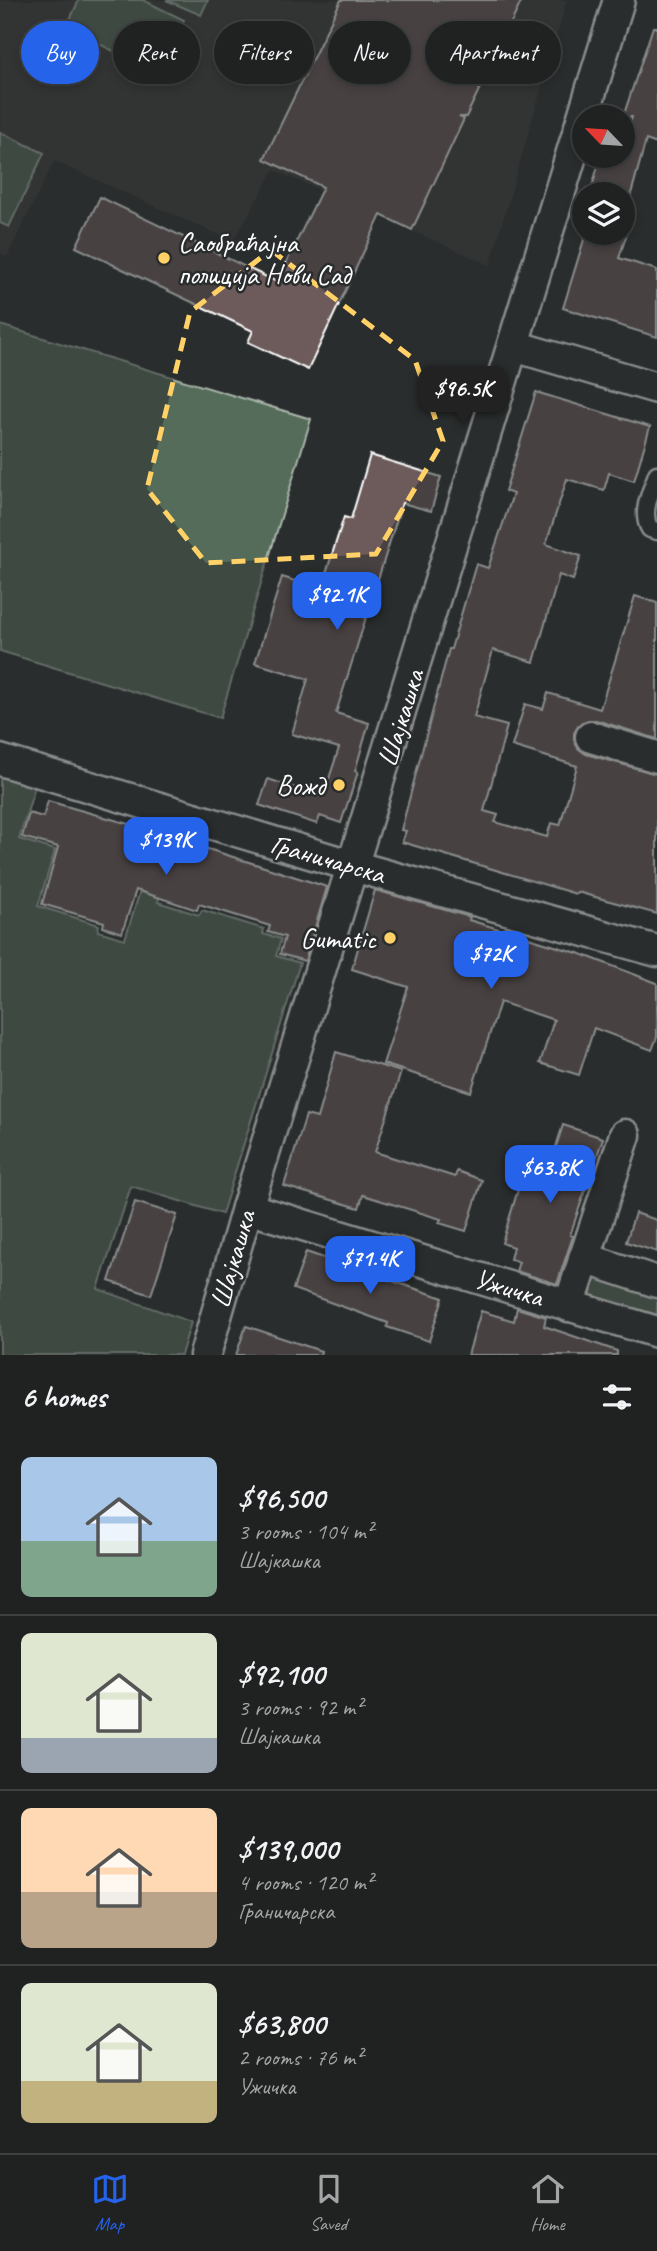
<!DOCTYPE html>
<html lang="en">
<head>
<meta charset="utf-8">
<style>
	body { margin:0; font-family:Caveat,sans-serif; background:#282a2a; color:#f1f3f6; height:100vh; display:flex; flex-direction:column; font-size:26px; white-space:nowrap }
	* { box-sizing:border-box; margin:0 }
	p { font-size:23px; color:#a2a4a5 }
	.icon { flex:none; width:38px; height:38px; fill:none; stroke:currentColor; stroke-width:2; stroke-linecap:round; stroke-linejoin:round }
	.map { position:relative; height:1355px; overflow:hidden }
	.drawer { display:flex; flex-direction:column; background:#202222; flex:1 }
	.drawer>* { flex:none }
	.hud { position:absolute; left:21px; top:21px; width:616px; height:63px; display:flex; gap:14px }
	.needle { width:46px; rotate:295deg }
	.tools { position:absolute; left:572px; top:105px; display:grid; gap:14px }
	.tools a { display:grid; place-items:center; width:63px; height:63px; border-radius:50%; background:#202222; box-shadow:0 4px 10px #0003,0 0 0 2px #3d3f40; font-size:35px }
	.price { position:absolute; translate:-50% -60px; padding:0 16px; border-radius:14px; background:#2563eb; color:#fff; font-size:23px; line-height:46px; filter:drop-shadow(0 2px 4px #0008) }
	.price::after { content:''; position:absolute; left:50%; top:42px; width:21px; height:16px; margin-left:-10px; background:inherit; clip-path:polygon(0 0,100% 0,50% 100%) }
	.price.active { background:#222; color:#fff }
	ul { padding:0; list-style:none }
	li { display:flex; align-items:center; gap:21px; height:175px; padding:0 21px }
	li+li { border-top:2px solid #3d3f40 }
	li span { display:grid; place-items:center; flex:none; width:196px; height:140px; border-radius:10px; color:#555 }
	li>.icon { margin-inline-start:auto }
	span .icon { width:84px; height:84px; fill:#fffc; stroke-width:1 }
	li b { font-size:30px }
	h2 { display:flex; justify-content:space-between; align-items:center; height:84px; padding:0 21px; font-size:30px }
	.pill { padding:0 24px; border-radius:32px; background:#202222; box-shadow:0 4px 10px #0003,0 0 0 2px #3d3f40; font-size:24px; line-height:63px }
	.pill.active { background:#2563eb; color:#fff }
	.tabs { display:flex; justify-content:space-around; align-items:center; height:98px; border-top:2px solid #3d3f40; background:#202222; font-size:19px; color:#a2a4a5 }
	.tabs a { display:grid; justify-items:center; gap:4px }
	.tabs .active { color:#2563eb }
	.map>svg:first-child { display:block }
	.built { fill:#3e3a3b }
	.green { fill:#546c5a; stroke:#aab6ac; stroke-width:2 }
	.building { fill:#6d5a5a; stroke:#fff; stroke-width:2 }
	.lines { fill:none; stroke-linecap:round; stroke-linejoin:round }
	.lane-casing { stroke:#fff; stroke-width:21 }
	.street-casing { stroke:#fff; stroke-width:35 }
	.lane { stroke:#2a2d2e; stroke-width:16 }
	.street { stroke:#2a2d2e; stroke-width:30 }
	.marked { fill:none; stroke:#ffd166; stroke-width:5; stroke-dasharray:14 9; stroke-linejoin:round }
	.poi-dot { fill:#ffd166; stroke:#2a2d2e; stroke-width:2.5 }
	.labels { text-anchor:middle; stroke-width:5; stroke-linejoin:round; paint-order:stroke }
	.poi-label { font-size:28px; fill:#fff; stroke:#2a2d2e; text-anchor:end }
	.street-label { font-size:28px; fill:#fff; stroke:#2a2d2e }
</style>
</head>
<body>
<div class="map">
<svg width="657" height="1355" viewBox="0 0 657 1355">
	<rect width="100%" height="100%" fill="#2a2d2e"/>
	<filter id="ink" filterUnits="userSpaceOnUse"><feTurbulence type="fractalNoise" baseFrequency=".0143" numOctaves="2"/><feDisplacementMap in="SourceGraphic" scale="14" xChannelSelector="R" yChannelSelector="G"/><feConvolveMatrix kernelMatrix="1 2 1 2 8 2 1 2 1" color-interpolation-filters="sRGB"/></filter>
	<g filter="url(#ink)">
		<!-- built -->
		<polygon class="built" points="0,0 567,0 490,265 274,170 233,241 54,161 7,257 0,253"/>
		<!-- green -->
		<g class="green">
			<polygon points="79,0 143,0 184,20 159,73 66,28"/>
			<polygon points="166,0 208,0 201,15"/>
			<polygon points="0,132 44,153 9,227 0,223"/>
			<polygon points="0,325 311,419 220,718 0,651"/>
			<polygon points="0,765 38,776 19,839 55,850 38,906 99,925 98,931 125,939 141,888 160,893 158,902 199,915 202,910 264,929 263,934 281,939 276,956 300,963 222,1214 131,1186 98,1289 191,1322 181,1355 0,1355"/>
			<polygon points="591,1267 657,1289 657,1323 580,1299"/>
		</g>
		<!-- building -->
		<g class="building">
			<polygon points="341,0 522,0 466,117 459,117 464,119 412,230 381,215 308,370 248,342 253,331 76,247 100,197 277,282 323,187 264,159"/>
			<polygon points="653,27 657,27 657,144 646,140 628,205 623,204 623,194 590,194 600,159 616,164 619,156 623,156 623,144 632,117 623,117"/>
			<polygon points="586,233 627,233 619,258 657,270 657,337 563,308"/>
			<polygon points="536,392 650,427 634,481 609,473 604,490 567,479 546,544 581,556 573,580 559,575 534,662 493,650 474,717 507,726 484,811 498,815 495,822 547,837 551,823 560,825 577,766 512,746 525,704 543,709 548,693 600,709 635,596 657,603 657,739 596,720 588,720 579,725 574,733 574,740 578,748 586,754 657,774 657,914 577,892 576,894 402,842 406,831 401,830 449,649 451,649 476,564 488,568 513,494 505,491"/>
			<polygon points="370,455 441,477 431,511 402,503 336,713 369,723 355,771 358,772 341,823 320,816 317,824 259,805 268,779 323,797 339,748 292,734 308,679 255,663 282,577 321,589 344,517 351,519"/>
			<polygon points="48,801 136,826 327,887 305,961 280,954 285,937 268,932 270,926 199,904 197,910 136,890 122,933 103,927 104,922 42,904 58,847 22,837 29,813 43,817"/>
			<polygon points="375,890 470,917 469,920 581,954 657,983 657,1037 652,1050 594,1028 579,1075 540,1063 554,1020 500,1002 471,1092 383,1064 408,987 352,969"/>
			<polygon points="336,1052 401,1072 375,1152 455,1177 457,1171 482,1180 466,1231 439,1223 441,1219 363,1195 359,1208 284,1186 306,1115 317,1118"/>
			<polygon points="563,1125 603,1138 570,1235 573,1236 557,1284 516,1271 519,1262 510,1259 513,1247 502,1243 519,1186 514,1184 524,1156 550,1165"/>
			<polygon points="135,1202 177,1215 151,1295 109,1281"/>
			<polygon points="635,1213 657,1220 657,1252 626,1242"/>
			<polygon points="306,1252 443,1298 429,1341 387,1327 388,1323 293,1289"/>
			<polygon points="517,1308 546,1317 544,1326 617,1351 617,1355 468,1355 481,1311 514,1321"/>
			<polygon points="246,1326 321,1351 320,1355 236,1355"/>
		</g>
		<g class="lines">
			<!-- lane casing -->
			<g class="lane-casing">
				<path id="lane" d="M657,474C651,492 640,513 650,529L657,531"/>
			</g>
			<!-- street casing -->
			<g class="street-casing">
				<g id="street">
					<polyline points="514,346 657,388"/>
					<polyline points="591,737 657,757"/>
					<polyline points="0,760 353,866 657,951"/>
					<polyline points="247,1208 657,1332"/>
					<polyline points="584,1258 657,1282"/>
					<polyline points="569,1306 625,1135"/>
					<polyline points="205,1355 247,1208 619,0"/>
				</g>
			</g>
			<!-- lane -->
			<use href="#lane" class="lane"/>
			<!-- street -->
			<use href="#street" class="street"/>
		</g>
	</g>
	<!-- marked area -->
	<path d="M0 0H657V1355H0ZM271,250L415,360L443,441L376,554L206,563L147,489L190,312Z" fill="#2a2d2e" fill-opacity=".55" fill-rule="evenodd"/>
	<path class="marked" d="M271,250L415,360L443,441L376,554L206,563L147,489L190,312Z"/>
	<!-- markers -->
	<g class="poi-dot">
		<circle cx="164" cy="258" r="7"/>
		<circle cx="339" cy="785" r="7"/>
		<circle cx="390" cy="938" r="7"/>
	</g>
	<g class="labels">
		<!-- poi labels -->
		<g class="poi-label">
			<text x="178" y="252" text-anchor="start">Саобраћајна<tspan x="178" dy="32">полиција Нови Сад</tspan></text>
			<text x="325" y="795">Вожд</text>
			<text x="376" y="948">Gumatic</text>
		</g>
		<!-- street labels -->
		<g class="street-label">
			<text transform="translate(400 718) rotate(-73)" y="10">Шајкашка</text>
			<text transform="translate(328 858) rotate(16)" y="10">Граничарска</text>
			<text transform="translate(232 1259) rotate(-74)" y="10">Шајкашка</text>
			<text transform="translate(509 1287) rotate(17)" y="10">Ужичка</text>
		</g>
	</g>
</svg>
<div class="tools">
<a><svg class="needle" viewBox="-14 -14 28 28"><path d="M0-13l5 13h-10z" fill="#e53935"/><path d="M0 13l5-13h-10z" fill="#a2a4a5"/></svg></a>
<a><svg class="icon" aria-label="layers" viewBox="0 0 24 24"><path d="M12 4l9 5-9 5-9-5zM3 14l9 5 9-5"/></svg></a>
</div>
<b class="price active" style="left:463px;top:426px">$96.5K</b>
<b class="price" style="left:337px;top:632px">$92.1K</b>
<b class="price" style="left:166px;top:877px">$139K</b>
<b class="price" style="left:491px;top:991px">$72K</b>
<b class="price" style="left:550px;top:1205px">$63.8K</b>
<b class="price" style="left:370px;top:1296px">$71.4K</b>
<div class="hud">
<a class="pill active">Buy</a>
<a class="pill">Rent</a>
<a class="pill">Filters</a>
<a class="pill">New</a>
<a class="pill">Apartment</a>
</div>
</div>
<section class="drawer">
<h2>6 homes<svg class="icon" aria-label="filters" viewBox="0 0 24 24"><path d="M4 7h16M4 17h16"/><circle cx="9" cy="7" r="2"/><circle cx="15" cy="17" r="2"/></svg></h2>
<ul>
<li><span style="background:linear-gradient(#a9c7e8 60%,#7fa58c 0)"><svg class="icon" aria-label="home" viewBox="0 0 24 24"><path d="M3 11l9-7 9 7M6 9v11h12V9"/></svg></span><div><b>$96,500</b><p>3 rooms · 104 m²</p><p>Шајкашка</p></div></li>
<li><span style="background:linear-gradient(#dfe7d0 75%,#9aa5b1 0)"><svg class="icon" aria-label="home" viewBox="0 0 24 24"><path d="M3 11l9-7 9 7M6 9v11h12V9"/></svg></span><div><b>$92,100</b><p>3 rooms · 92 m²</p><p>Шајкашка</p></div></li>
<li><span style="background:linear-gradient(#ffd9b3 60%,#b9a48a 0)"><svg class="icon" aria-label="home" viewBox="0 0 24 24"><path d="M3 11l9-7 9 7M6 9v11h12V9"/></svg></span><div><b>$139,000</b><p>4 rooms · 120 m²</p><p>Граничарска</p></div></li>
<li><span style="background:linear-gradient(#dfe7d0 70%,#c2b280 0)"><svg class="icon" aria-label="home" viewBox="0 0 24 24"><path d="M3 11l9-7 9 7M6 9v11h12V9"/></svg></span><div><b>$63,800</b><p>2 rooms · 76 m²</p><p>Ужичка</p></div></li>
</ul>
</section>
<nav class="tabs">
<a class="active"><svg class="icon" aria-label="map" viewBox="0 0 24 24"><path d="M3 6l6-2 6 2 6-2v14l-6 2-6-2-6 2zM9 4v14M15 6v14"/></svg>Map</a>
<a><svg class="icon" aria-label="saved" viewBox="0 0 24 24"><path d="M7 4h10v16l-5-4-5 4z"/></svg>Saved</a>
<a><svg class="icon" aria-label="home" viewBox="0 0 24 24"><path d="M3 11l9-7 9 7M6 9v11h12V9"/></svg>Home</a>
</nav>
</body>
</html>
